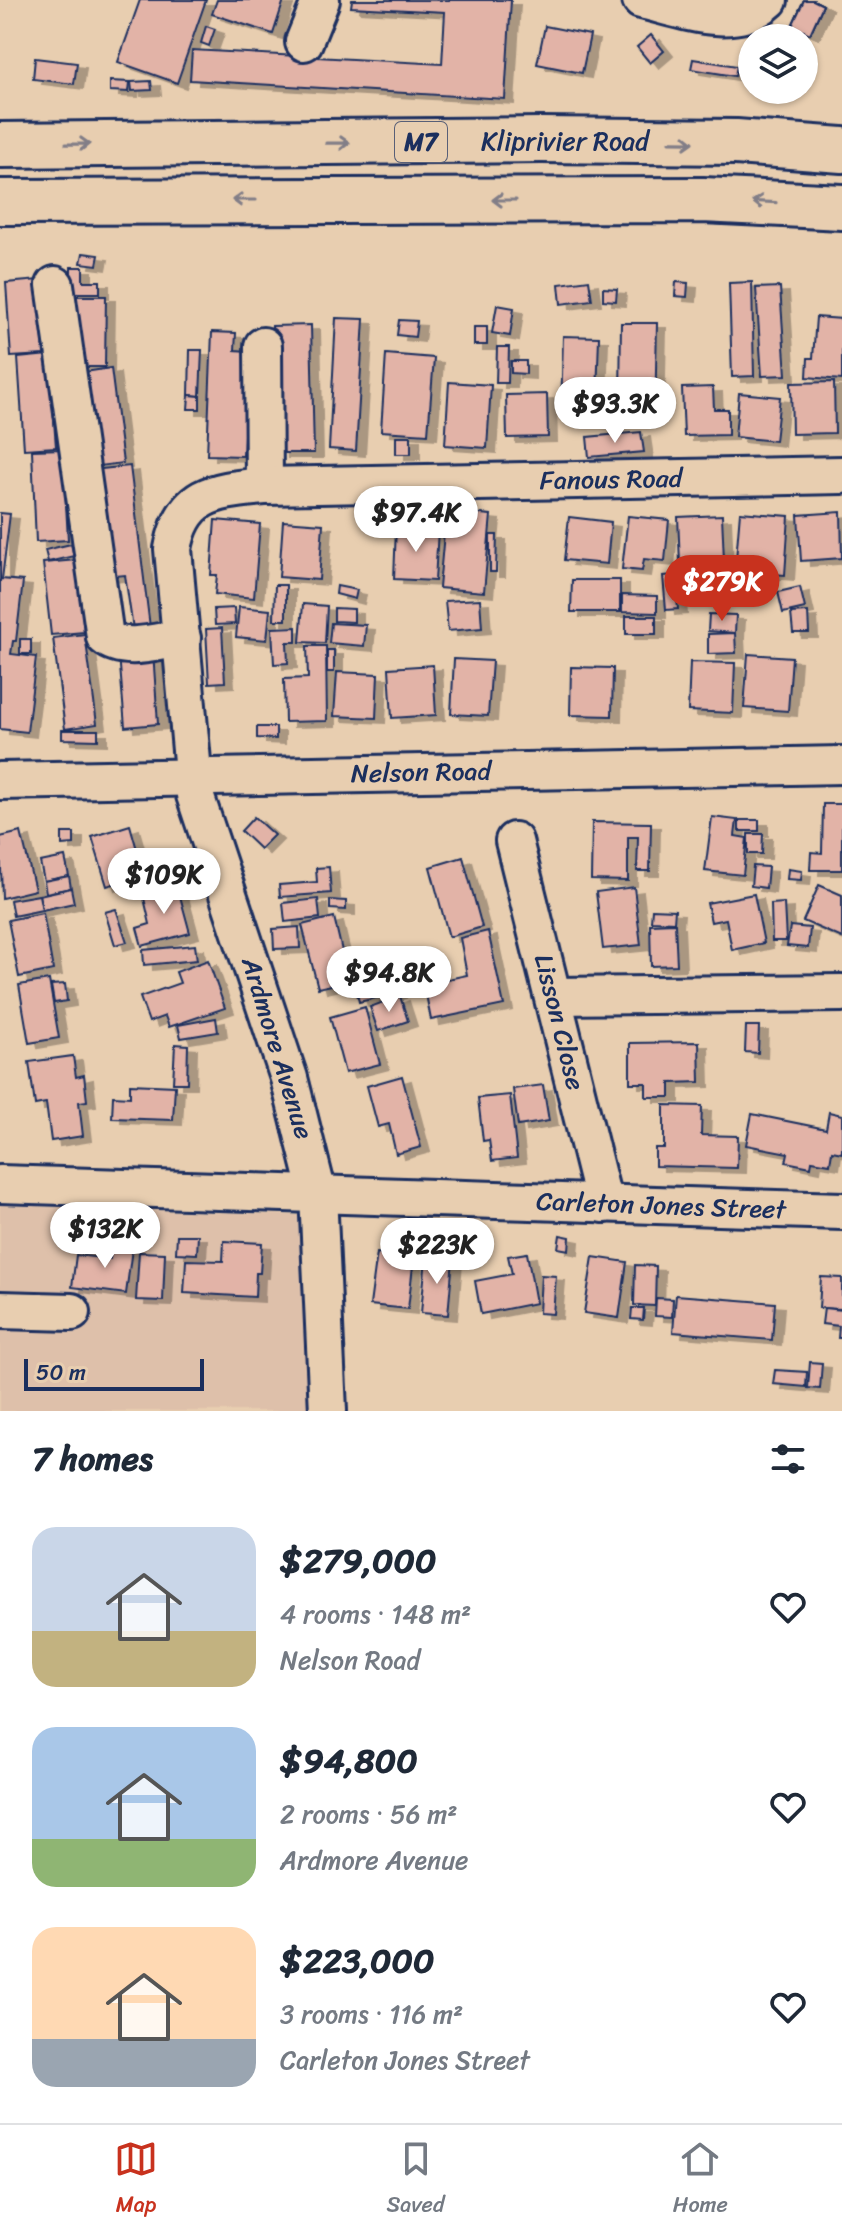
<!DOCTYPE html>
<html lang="en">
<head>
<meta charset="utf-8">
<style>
	body { margin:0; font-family:Sriracha,sans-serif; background:#f2f2f3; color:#1f2937; height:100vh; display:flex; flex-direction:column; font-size:30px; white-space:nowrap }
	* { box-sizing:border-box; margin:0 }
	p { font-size:26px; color:#747a83 }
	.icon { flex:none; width:44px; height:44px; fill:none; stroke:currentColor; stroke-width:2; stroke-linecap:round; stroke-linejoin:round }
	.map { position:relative; height:1411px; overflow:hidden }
	.side { display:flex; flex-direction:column; background:#fff; flex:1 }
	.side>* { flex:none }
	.controls { position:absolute; left:738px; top:24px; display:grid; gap:16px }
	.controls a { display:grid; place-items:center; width:80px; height:80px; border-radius:50%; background:#fff; box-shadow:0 2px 6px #0004; font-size:40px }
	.scale { position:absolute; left:24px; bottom:20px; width:180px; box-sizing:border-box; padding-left:8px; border:4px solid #1b2f5e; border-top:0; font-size:22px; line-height:28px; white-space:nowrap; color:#1b2f5e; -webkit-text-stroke:6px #e8ceb0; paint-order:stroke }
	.price { position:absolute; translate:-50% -68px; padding:0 18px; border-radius:28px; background:#fff; color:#222; font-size:26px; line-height:52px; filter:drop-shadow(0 2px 4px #0008) }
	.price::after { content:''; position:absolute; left:50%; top:48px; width:24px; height:18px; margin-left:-12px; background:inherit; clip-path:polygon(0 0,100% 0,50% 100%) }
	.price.active { background:#c8321e; color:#fff }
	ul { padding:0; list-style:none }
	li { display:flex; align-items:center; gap:24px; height:200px; padding:0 32px }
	li span { display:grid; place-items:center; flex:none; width:224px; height:160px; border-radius:24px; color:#555 }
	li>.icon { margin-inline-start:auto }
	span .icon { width:96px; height:96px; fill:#fffc; stroke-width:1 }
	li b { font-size:34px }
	h2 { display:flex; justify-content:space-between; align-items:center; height:96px; padding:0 32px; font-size:34px }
	.tab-bar { display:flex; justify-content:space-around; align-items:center; height:112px; border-top:2px solid #e0e1e3; background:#fff; font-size:22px; color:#747a83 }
	.tab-bar a { display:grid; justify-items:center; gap:4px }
	.tab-bar .active { color:#c8321e }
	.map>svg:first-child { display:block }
	.built { fill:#dec0aa }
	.building { fill:#e2b3a7; stroke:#1b2f5e; stroke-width:2; filter:url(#shadow) }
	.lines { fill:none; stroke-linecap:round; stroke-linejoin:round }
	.minor-casing { stroke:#1b2f5e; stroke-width:42 }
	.major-casing { stroke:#1b2f5e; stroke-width:50 }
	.minor { stroke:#e8ceb0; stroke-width:36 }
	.major { stroke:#e8ceb0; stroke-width:44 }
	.oneway { stroke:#827e87 }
	.labels { text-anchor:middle; stroke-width:6; stroke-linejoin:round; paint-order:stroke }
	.shield { fill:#e8ceb0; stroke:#585f77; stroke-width:2 }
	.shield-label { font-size:24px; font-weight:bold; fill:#1b2f5e }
	.street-label { font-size:26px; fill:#1b2f5e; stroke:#e8ceb0 }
</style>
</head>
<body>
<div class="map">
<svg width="842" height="1411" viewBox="0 0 842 1411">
	<defs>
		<filter id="shadow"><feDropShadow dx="9" dy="5" stdDeviation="0" flood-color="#0004"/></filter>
	</defs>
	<rect width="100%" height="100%" fill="#e8ceb0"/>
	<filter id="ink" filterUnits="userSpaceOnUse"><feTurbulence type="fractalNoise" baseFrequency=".0125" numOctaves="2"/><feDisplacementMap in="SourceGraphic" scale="16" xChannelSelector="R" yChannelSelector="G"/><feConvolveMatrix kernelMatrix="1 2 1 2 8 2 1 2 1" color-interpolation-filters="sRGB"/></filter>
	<g filter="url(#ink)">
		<!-- built -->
		<polygon class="built" points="0,1205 323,1216 322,1411 0,1411"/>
		<!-- building -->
		<g class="building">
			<polygon points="140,0 206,0 177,83 118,62"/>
			<polygon points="217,0 284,0 273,34 212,14"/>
			<polygon points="352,0 511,0 505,99 190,80 192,50 442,64 445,12 351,7"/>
			<polygon points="804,0 813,0 823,5 810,34 792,26"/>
			<polygon points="804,0 813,0 823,5 810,34 792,26"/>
			<polygon points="804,0 813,0 823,5 810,34 792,26"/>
			<polygon points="804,0 813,0 823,5 810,34 792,26"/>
			<polygon points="206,26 215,29 209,46 201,43"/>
			<polygon points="545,26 590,35 582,73 537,64"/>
			<polygon points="651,35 664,51 650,63 637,47"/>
			<polygon points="35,58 77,63 74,84 33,79"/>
			<polygon points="693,59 737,66 735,76 691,69"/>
			<polygon points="110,81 130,82 129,92 110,91"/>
			<polygon points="151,81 152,90 132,91 131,82"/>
			<polygon points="83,253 99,255 97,265 81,263"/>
			<polygon points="71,267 83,267 83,281 100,281 100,293 71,293"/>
			<polygon points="39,280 44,355 11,357 6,283"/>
			<polygon points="589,280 592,300 561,304 559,284"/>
			<polygon points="676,282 688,283 687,297 675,296"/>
			<polygon points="752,282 754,376 732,377 729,283"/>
			<polygon points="780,287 786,375 762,376 756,288"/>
			<polygon points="603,288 617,289 616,301 603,300"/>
			<polygon points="72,296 106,296 105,367 71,367"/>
			<polygon points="497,305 514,308 510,336 492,333"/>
			<polygon points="816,317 842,319 842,380 807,377 808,358 813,358"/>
			<polygon points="336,318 364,319 356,451 329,449"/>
			<polygon points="399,320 417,321 415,337 397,335"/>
			<polygon points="621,323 657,323 655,418 561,416 563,336 599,337 597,396 620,396"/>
			<polygon points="311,325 314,453 279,453 272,326"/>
			<rect x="474" y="327" width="13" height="18"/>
			<polygon points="212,332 236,333 235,350 248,351 243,456 207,455"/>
			<polygon points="497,347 509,347 508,383 496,383"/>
			<polygon points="190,350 202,350 200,396 189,395"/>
			<polygon points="386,354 434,358 428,434 381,431"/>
			<polygon points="49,355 56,447 24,449 18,358"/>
			<polygon points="511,361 526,361 526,374 511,373"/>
			<polygon points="111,368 123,463 91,467 78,373"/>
			<polygon points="449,382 491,385 487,448 445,445"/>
			<polygon points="834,382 835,433 792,434 791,383"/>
			<polygon points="713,387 714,409 728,409 728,435 684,436 682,388"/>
			<polygon points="739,393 780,397 775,441 735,437"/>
			<polygon points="547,394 548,437 507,438 506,395"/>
			<polygon points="189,395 200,396 200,409 188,409"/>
			<polygon points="641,432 644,452 589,457 587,437"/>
			<rect x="396" y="436" width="15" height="18"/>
			<polygon points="63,449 68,540 36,542 32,450"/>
			<polygon points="130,466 150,627 133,629 125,575 106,577 92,470"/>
			<polygon points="446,511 491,515 484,592 439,588"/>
			<polygon points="740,512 789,516 785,575 735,571"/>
			<polygon points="841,512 842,558 801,561 798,515"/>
			<polygon points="0,513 10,514 2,579 23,581 16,641 13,641 11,654 36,657 27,732 0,729"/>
			<polygon points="722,515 724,560 680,563 678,517"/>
			<polygon points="628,516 669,520 665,561 644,559 642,571 622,569"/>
			<polygon points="569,517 611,522 607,564 564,560"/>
			<polygon points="215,520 260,524 254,598 215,594 217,575 211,575"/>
			<polygon points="283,521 323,524 319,580 279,577"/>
			<polygon points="396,527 438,529 435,581 394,579"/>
			<polygon points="490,535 497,535 496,572 490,572"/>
			<polygon points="71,544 74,556 48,562 45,550"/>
			<polygon points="77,560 84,632 51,635 43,563"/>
			<polygon points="675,575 678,609 666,610 663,576"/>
			<polygon points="572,580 620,580 620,612 571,612"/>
			<polygon points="275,585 286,585 286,620 274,620"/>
			<polygon points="337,586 357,590 355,599 336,594"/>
			<polygon points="800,587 805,608 783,613 778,592"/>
			<polygon points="622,595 657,596 657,613 622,612"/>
			<polygon points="480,599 482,628 448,631 445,601"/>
			<polygon points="303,604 327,606 325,643 300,642"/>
			<polygon points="239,607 270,610 267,640 236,637"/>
			<polygon points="234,608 235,624 215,625 214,609"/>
			<polygon points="334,608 354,609 354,622 334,621"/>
			<polygon points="808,612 809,633 793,633 791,613"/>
			<polygon points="709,614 736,615 735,633 708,631"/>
			<rect x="626" y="616" width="30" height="18"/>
			<polygon points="331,623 366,625 364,646 329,643"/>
			<polygon points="296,627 296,642 287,642 288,663 274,664 272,628"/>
			<polygon points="222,628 225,682 209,683 206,629"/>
			<polygon points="735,633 736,653 708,654 708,634"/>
			<polygon points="85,634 97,724 65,729 53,638"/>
			<rect x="20" y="639" width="11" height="15"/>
			<polygon points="307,646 326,646 327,721 285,722 284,679 308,678"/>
			<rect x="327" y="650" width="7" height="22"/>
			<polygon points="153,652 158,724 125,727 119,654"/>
			<polygon points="748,654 792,657 788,711 744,708"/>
			<polygon points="454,659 492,661 488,716 451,714"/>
			<polygon points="690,662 735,663 733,713 688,711"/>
			<polygon points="433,665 436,715 392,718 389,668"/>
			<polygon points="571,667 613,668 612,716 570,715"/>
			<polygon points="337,672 378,674 376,718 334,716"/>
			<polygon points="257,727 276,727 276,739 257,738"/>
			<polygon points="62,730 98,730 98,740 62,739"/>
			<polygon points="823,804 842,804 842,870 810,870 811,852 822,853"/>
			<polygon points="254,817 274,835 260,849 241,831"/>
			<polygon points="712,817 737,820 735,836 747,838 743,875 705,871"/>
			<rect x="739" y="820" width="20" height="11"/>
			<polygon points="592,822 651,823 650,871 637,871 638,837 628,837 628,881 591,880"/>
			<polygon points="130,825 144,874 107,886 92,837"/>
			<polygon points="21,832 35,890 2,898 0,837"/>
			<polygon points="62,833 74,833 74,844 62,845"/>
			<polygon points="748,834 763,834 762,854 748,854"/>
			<polygon points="65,857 69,876 44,881 40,862"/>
			<polygon points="463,857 482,927 449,937 430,867"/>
			<polygon points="753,866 768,867 766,888 751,886"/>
			<polygon points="329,867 331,893 280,897 279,885 317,882 316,868"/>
			<polygon points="788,869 802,871 801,880 787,879"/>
			<polygon points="69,876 71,888 46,893 44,881"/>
			<polygon points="177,885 190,933 142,946 137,928 150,924 143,894"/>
			<polygon points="819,885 842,895 842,938 803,921"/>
			<polygon points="634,887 641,945 603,949 596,892"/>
			<polygon points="71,888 74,903 42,910 39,895"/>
			<polygon points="754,894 764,943 732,950 726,919 711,922 707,903"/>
			<polygon points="39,895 42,910 13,916 10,900"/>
			<polygon points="318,899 320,918 285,922 283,903"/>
			<polygon points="330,900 346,901 346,910 330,909"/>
			<polygon points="784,903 786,941 772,941 771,904"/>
			<polygon points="116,909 127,942 115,945 105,912"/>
			<polygon points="652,909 675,910 674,922 651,921"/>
			<polygon points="43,913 53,970 19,977 8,920"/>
			<polygon points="334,917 349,981 318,988 302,925"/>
			<polygon points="675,923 677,965 651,966 650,924"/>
			<polygon points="790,926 810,928 808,948 787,946"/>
			<polygon points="299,927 300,948 274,949 273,929"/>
			<polygon points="488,931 504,1005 431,1020 424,984 467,975 460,938"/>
			<polygon points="195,945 197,960 144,965 143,950"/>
			<polygon points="386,950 397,993 359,1002 349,960"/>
			<polygon points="208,960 225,1008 169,1027 165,1016 149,1022 140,997 180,983 176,972"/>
			<polygon points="49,980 59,1038 29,1043 19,985"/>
			<polygon points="65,984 67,1001 54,1003 51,985"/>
			<polygon points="400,996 408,1021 378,1031 370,1007"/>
			<polygon points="365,1007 380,1064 345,1073 330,1017"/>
			<polygon points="216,1018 218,1032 181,1038 178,1025"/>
			<polygon points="746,1026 759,1026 758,1053 745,1052"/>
			<polygon points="699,1042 700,1082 670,1083 670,1097 646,1097 646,1083 630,1083 630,1043"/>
			<polygon points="175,1044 188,1045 187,1083 173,1083"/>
			<polygon points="73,1056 76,1077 84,1075 87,1101 79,1102 83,1136 51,1141 46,1103 35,1105 29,1062"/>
			<polygon points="402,1076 421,1147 396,1154 389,1124 378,1127 367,1086"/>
			<polygon points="130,1084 175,1086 173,1120 112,1118 113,1096 130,1097"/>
			<polygon points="543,1085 549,1121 518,1126 513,1089"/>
			<polygon points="510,1095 517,1158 492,1161 489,1140 483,1141 478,1098"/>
			<polygon points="664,1105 702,1106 701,1135 738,1136 737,1168 655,1166 655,1148 664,1148"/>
			<polygon points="829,1112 842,1115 842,1153 832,1151 830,1164 812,1161 811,1167 786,1162 788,1153 746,1145 752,1114 826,1129"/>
			<polygon points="177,1235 198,1235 197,1254 176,1253"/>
			<polygon points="560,1235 570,1237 569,1250 558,1248"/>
			<polygon points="113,1239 133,1241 126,1294 72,1287 76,1255 110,1259"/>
			<polygon points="224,1241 262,1243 260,1273 256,1273 255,1297 184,1293 186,1260 223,1261"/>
			<polygon points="139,1252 165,1253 163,1301 136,1300"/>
			<polygon points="377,1253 414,1257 408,1309 370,1305"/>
			<polygon points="527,1253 536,1303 481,1314 475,1281 512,1274 508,1256"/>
			<polygon points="426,1257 453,1259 448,1315 421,1313"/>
			<polygon points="593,1257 627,1262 619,1318 584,1313"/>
			<polygon points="635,1265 656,1266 655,1306 634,1305"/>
			<polygon points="541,1275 556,1276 553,1314 539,1313"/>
			<polygon points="821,1277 842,1278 842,1309 819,1308"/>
			<polygon points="676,1295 775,1303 772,1340 673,1332"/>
			<polygon points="656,1298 673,1299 672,1317 655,1316"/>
			<polygon points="632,1308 644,1308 643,1320 631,1319"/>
			<polygon points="824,1308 842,1310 842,1338 838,1338 839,1326 822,1324"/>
			<polygon points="810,1362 822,1363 820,1389 808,1388"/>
			<polygon points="775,1370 807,1372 806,1387 773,1384"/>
		</g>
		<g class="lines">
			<!-- minor casing -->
			<g class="minor-casing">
				<g id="minor">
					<path d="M641,0C681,9 735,32 769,0"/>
					<polyline points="304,42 321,0"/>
					<path d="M55,285L105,637C124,653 159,641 182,638"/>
					<polyline points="263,346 264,486"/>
					<polyline points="0,781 842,765"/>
					<polyline points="514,841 604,1204"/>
					<polyline points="554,996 842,993"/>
					<polyline points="0,1184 842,1211"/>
					<polyline points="0,1310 72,1312"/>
					<path d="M328,1411L318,1194L289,1078L195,795L173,549C183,492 216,491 264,486L842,475"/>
				</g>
			</g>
			<!-- major casing -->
			<g class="major-casing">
				<g id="major">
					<polyline points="0,145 541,140 736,142 842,150"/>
					<polyline points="0,202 703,200 842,207"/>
				</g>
			</g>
			<!-- minor -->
			<use href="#minor" class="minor"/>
			<!-- major -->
			<use href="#major" class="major"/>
		</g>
		<!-- one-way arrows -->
		<defs><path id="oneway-shaft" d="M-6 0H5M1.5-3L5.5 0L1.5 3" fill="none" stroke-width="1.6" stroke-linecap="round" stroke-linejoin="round" transform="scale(2)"/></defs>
		<g class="oneway">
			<use href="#oneway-shaft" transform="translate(682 142) rotate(1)"/>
			<use href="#oneway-shaft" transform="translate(338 143) rotate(-1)"/>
			<use href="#oneway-shaft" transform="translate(78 144) rotate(-1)"/>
			<use href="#oneway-shaft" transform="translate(244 200) rotate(180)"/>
			<use href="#oneway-shaft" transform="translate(504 200) rotate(-180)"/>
			<use href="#oneway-shaft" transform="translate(764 202) rotate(-177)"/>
		</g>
	</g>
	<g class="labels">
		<!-- shield labels -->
		<rect class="shield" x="395" y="122" width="52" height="40" rx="6"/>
		<g class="shield-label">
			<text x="421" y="150">M7</text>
		</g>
		<!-- street labels -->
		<g class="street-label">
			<text x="565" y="150">Kliprivier Road</text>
			<text transform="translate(611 479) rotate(-1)" y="9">Fanous Road</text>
			<text transform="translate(421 772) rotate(-1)" y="9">Nelson Road</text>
			<text transform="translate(560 1022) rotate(76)" y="9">Lisson Close</text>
			<text transform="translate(278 1048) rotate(73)" y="9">Ardmore Avenue</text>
			<text transform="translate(661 1205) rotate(2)" y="9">Carleton Jones Street</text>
		</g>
	</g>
</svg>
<div class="controls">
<a><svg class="icon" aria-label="layers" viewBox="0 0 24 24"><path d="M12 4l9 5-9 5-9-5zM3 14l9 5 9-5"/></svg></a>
</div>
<div class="scale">50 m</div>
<b class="price" style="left:615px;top:445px">$93.3K</b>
<b class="price" style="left:416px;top:554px">$97.4K</b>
<b class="price active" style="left:722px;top:623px">$279K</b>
<b class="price" style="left:164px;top:916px">$109K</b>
<b class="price" style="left:389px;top:1014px">$94.8K</b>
<b class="price" style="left:105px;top:1270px">$132K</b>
<b class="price" style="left:437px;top:1286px">$223K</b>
</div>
<section class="side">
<h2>7 homes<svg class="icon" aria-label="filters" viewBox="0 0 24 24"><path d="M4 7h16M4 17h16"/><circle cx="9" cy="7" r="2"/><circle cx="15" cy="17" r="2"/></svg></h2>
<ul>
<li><span style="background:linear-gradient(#c9d6e8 65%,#c2b280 0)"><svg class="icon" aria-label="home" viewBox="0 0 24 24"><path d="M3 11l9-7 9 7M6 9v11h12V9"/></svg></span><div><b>$279,000</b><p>4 rooms · 148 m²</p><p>Nelson Road</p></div><svg class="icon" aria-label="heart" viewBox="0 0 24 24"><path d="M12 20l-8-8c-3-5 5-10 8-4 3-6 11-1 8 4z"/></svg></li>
<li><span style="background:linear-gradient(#a9c7e8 70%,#8fb573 0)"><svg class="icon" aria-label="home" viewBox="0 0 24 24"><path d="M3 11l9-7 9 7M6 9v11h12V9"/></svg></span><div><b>$94,800</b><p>2 rooms · 56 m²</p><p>Ardmore Avenue</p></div><svg class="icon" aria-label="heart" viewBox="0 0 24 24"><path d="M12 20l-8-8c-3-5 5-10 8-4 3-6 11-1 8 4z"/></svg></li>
<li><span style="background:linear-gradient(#ffd9b3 70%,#9aa5b1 0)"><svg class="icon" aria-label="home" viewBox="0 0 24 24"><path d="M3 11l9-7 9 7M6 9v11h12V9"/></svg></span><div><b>$223,000</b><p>3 rooms · 116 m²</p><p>Carleton Jones Street</p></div><svg class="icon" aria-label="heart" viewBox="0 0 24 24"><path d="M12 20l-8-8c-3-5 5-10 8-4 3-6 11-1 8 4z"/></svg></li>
</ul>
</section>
<nav class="tab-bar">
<a class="active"><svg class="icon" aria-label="map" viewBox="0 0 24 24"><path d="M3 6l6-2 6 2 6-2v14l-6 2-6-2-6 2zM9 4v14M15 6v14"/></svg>Map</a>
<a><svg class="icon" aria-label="saved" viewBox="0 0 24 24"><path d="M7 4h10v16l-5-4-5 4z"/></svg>Saved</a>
<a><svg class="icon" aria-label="home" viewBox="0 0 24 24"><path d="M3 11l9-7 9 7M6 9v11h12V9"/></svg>Home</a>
</nav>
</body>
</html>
